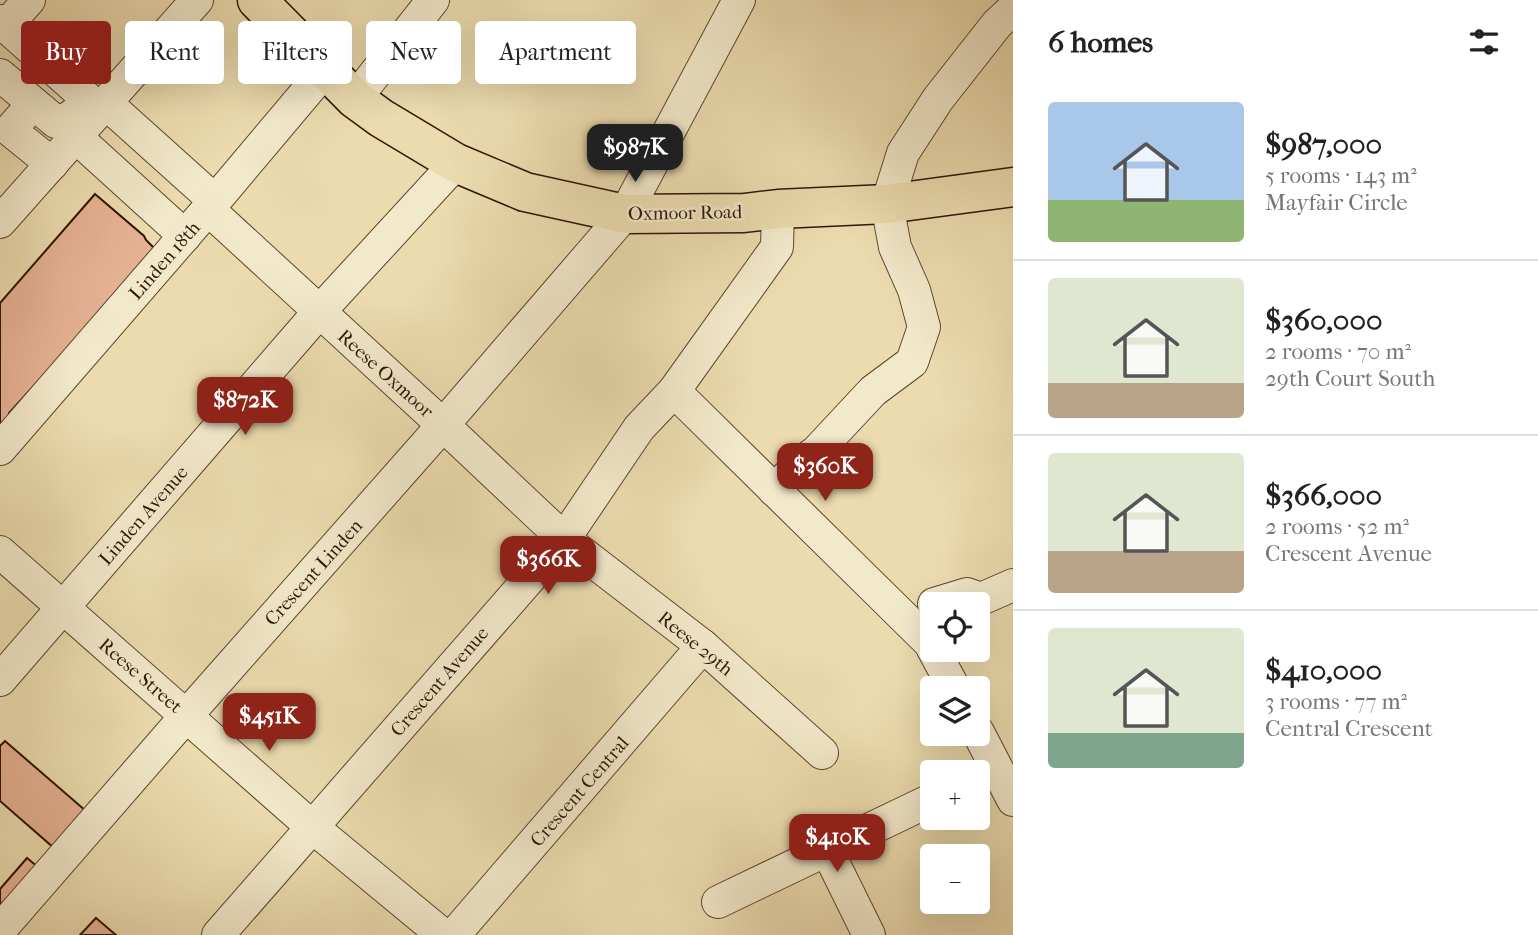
<!DOCTYPE html>
<html lang="en">
<head>
<meta charset="utf-8">
<style>
	body { margin:0; font-family:"IM FELL French Canon",serif; background:#f6f6f6; color:#222; height:100vh; display:flex; flex-direction:column; font-size:26px; white-space:nowrap }
	* { box-sizing:border-box; margin:0 }
	p { font-size:23px; color:#767676 }
	.icon { flex:none; width:38px; height:38px; fill:none; stroke:currentColor; stroke-width:2; stroke-linecap:round; stroke-linejoin:round }
	.map { position:relative; flex:1; overflow:hidden }
	.side { display:flex; flex-direction:column; background:#fff; width:525px }
	.side>* { flex:none }
	.guide { position:absolute; left:21px; top:21px; width:665px; height:63px; display:flex; gap:14px }
	.tools { position:absolute; left:920px; top:592px; display:grid; gap:14px }
	.tools a { display:grid; place-items:center; width:70px; height:70px; border-radius:7px; background:#fff; box-shadow:0 7px 28px #0002; font-size:35px }
	.price { position:absolute; translate:-50% -60px; padding:0 16px; border-radius:14px; background:#8f2418; color:#fff; font-size:23px; line-height:46px; filter:drop-shadow(0 2px 4px #0008) }
	.price::after { content:''; position:absolute; left:50%; top:42px; width:21px; height:16px; margin-left:-10px; background:inherit; clip-path:polygon(0 0,100% 0,50% 100%) }
	.price.active { background:#222; color:#fff }
	ul { padding:0; list-style:none }
	li { display:flex; align-items:center; gap:21px; height:175px; padding:0 35px }
	li+li { border-top:2px solid #e0e0e0 }
	li span { display:grid; place-items:center; flex:none; width:196px; height:140px; border-radius:7px; color:#555 }
	li>.icon { margin-inline-start:auto }
	span .icon { width:84px; height:84px; fill:#fffc; stroke-width:1 }
	li b { font-size:30px }
	h2 { display:flex; justify-content:space-between; align-items:center; height:84px; padding:0 35px; font-size:30px }
	.chip { padding:0 24px; border-radius:7px; background:#fff; box-shadow:0 7px 28px #0002; font-size:24px; line-height:63px }
	.chip.active { background:#8f2418; color:#fff }
	main { display:flex; flex:1; min-height:0 }
	.map>svg:first-child { display:block }
	.building { fill:#e5b193; stroke:#2e1406; stroke-width:2 }
	.lines { fill:none; stroke-linecap:round; stroke-linejoin:round }
	.minor-casing { stroke:#5d4630; stroke-width:34 }
	.major-casing { stroke:#2e1406; stroke-width:41 }
	.minor { stroke:#f2e8ca; stroke-width:32 }
	.major { stroke:#ebdbae; stroke-width:38 }
	.labels { text-anchor:middle; stroke-width:5; stroke-linejoin:round; paint-order:stroke }
	.street-label { font-size:19px; fill:#2e1406; stroke:#f2e8ca }
</style>
</head>
<body>
<main>
<div class="map">
<svg width="1013" height="935" viewBox="0 0 1013 935">
	<rect width="100%" height="100%" fill="#ebdbae"/>
	<filter id="stains"><feTurbulence type="fractalNoise" baseFrequency=".00286" numOctaves="4"/><feColorMatrix values="0 0 0 0 .2 0 0 0 0 .09 0 0 0 0 .02 0 0 0 .5 -.17"/></filter>
	<radialGradient id="worn" r=".72"><stop offset=".6" stop-color="#630" stop-opacity="0"/><stop offset="1" stop-color="#630" stop-opacity=".3"/></radialGradient>
	<!-- building -->
	<g class="building">
		<polygon points="95,194 144,236 146,240 157,251 9,413 12,417 0,431 0,303"/>
		<polygon points="5,741 86,811 54,848 0,801 0,746"/>
		<polygon points="27,858 44,872 0,923 0,889"/>
		<polygon points="96,918 116,935 80,935"/>
	</g>
	<g class="lines">
		<!-- minor casing -->
		<g class="minor-casing">
			<g id="minor">
				<polyline points="0,21 100,110"/>
				<polyline points="6,26 29,0"/>
				<polyline points="0,75 56,122 67,119 77,112 100,110"/>
				<polyline points="355,99 433,0"/>
				<polyline points="106,103 215,201"/>
				<polyline points="33,104 10,130 52,164"/>
				<polyline points="76,137 185,236"/>
				<polyline points="208,209 443,425 564,539 703,646 822,753"/>
				<polyline points="0,222 197,0"/>
				<polyline points="674,391 930,643 933,648"/>
				<polyline points="0,449 208,209 326,69"/>
				<polyline points="774,490 801,463 817,451 873,391 912,362 924,327 914,290 895,247 887,204 903,153 938,99 997,24 1013,9"/>
				<polyline points="0,552 311,826 443,935"/>
				<polyline points="934,604 967,594 981,599 1013,585"/>
				<polyline points="933,649 954,688"/>
				<polyline points="0,680 319,312 456,163"/>
				<polyline points="978,732 1013,800"/>
				<polyline points="827,850 869,935"/>
				<polyline points="718,902 933,799"/>
				<polyline points="0,930 187,715 443,425 625,214 739,0"/>
				<polyline points="218,935 564,539 639,428 674,391 777,247 778,209"/>
				<polyline points="454,935 703,646"/>
			</g>
		</g>
		<!-- major casing -->
		<g class="major-casing">
			<polyline id="major" points="257,0 355,99 381,118 456,163 525,192 625,214 744,213 778,209 887,204 1013,187"/>
		</g>
		<!-- minor -->
		<use href="#minor" class="minor"/>
		<!-- major -->
		<use href="#major" class="major"/>
	</g>
	<g class="labels">
		<!-- street labels -->
		<g class="street-label">
			<text transform="translate(685 212) rotate(-1)" y="7">Oxmoor Road</text>
			<text transform="translate(164 260) rotate(-49)" y="7">Linden 18th</text>
			<text transform="translate(386 373) rotate(42)" y="7">Reese Oxmoor</text>
			<text transform="translate(143 515) rotate(-49)" y="7">Linden Avenue</text>
			<text transform="translate(313 572) rotate(-48)" y="7">Crescent Linden</text>
			<text transform="translate(696 643) rotate(39)" y="7">Reese 29th</text>
			<text transform="translate(141 675) rotate(41)" y="7">Reese Street</text>
			<text transform="translate(439 681) rotate(-49)" y="7">Crescent Avenue</text>
			<text transform="translate(579 791) rotate(-49)" y="7">Crescent Central</text>
		</g>
	</g>
	<rect width="100%" height="100%" filter="url(#stains)"/>
	<rect width="100%" height="100%" fill="url(#worn)"/>
</svg>
<div class="tools">
<a><svg class="icon" aria-label="locate" viewBox="0 0 24 24"><circle cx="12" cy="12" r="6"/><path d="M12 2v4M12 18v4M2 12h4M18 12h4"/></svg></a>
<a><svg class="icon" aria-label="layers" viewBox="0 0 24 24"><path d="M12 4l9 5-9 5-9-5zM3 14l9 5 9-5"/></svg></a>
<a>+</a>
<a>−</a>
</div>
<b class="price active" style="left:635px;top:184px">$987K</b>
<b class="price" style="left:245px;top:437px">$872K</b>
<b class="price" style="left:825px;top:503px">$360K</b>
<b class="price" style="left:548px;top:596px">$366K</b>
<b class="price" style="left:269px;top:753px">$451K</b>
<b class="price" style="left:837px;top:874px">$410K</b>
<div class="guide">
<a class="chip active">Buy</a>
<a class="chip">Rent</a>
<a class="chip">Filters</a>
<a class="chip">New</a>
<a class="chip">Apartment</a>
</div>
</div>
<section class="side">
<h2>6 homes<svg class="icon" aria-label="filters" viewBox="0 0 24 24"><path d="M4 7h16M4 17h16"/><circle cx="9" cy="7" r="2"/><circle cx="15" cy="17" r="2"/></svg></h2>
<ul>
<li><span style="background:linear-gradient(#a9c7e8 70%,#8fb573 0)"><svg class="icon" aria-label="home" viewBox="0 0 24 24"><path d="M3 11l9-7 9 7M6 9v11h12V9"/></svg></span><div><b>$987,000</b><p>5 rooms · 143 m²</p><p>Mayfair Circle</p></div></li>
<li><span style="background:linear-gradient(#dfe7d0 75%,#b9a48a 0)"><svg class="icon" aria-label="home" viewBox="0 0 24 24"><path d="M3 11l9-7 9 7M6 9v11h12V9"/></svg></span><div><b>$360,000</b><p>2 rooms · 70 m²</p><p>29th Court South</p></div></li>
<li><span style="background:linear-gradient(#dfe7d0 70%,#b9a48a 0)"><svg class="icon" aria-label="home" viewBox="0 0 24 24"><path d="M3 11l9-7 9 7M6 9v11h12V9"/></svg></span><div><b>$366,000</b><p>2 rooms · 52 m²</p><p>Crescent Avenue</p></div></li>
<li><span style="background:linear-gradient(#dfe7d0 75%,#7fa58c 0)"><svg class="icon" aria-label="home" viewBox="0 0 24 24"><path d="M3 11l9-7 9 7M6 9v11h12V9"/></svg></span><div><b>$410,000</b><p>3 rooms · 77 m²</p><p>Central Crescent</p></div></li>
</ul>
</section>
</main>
</body>
</html>
